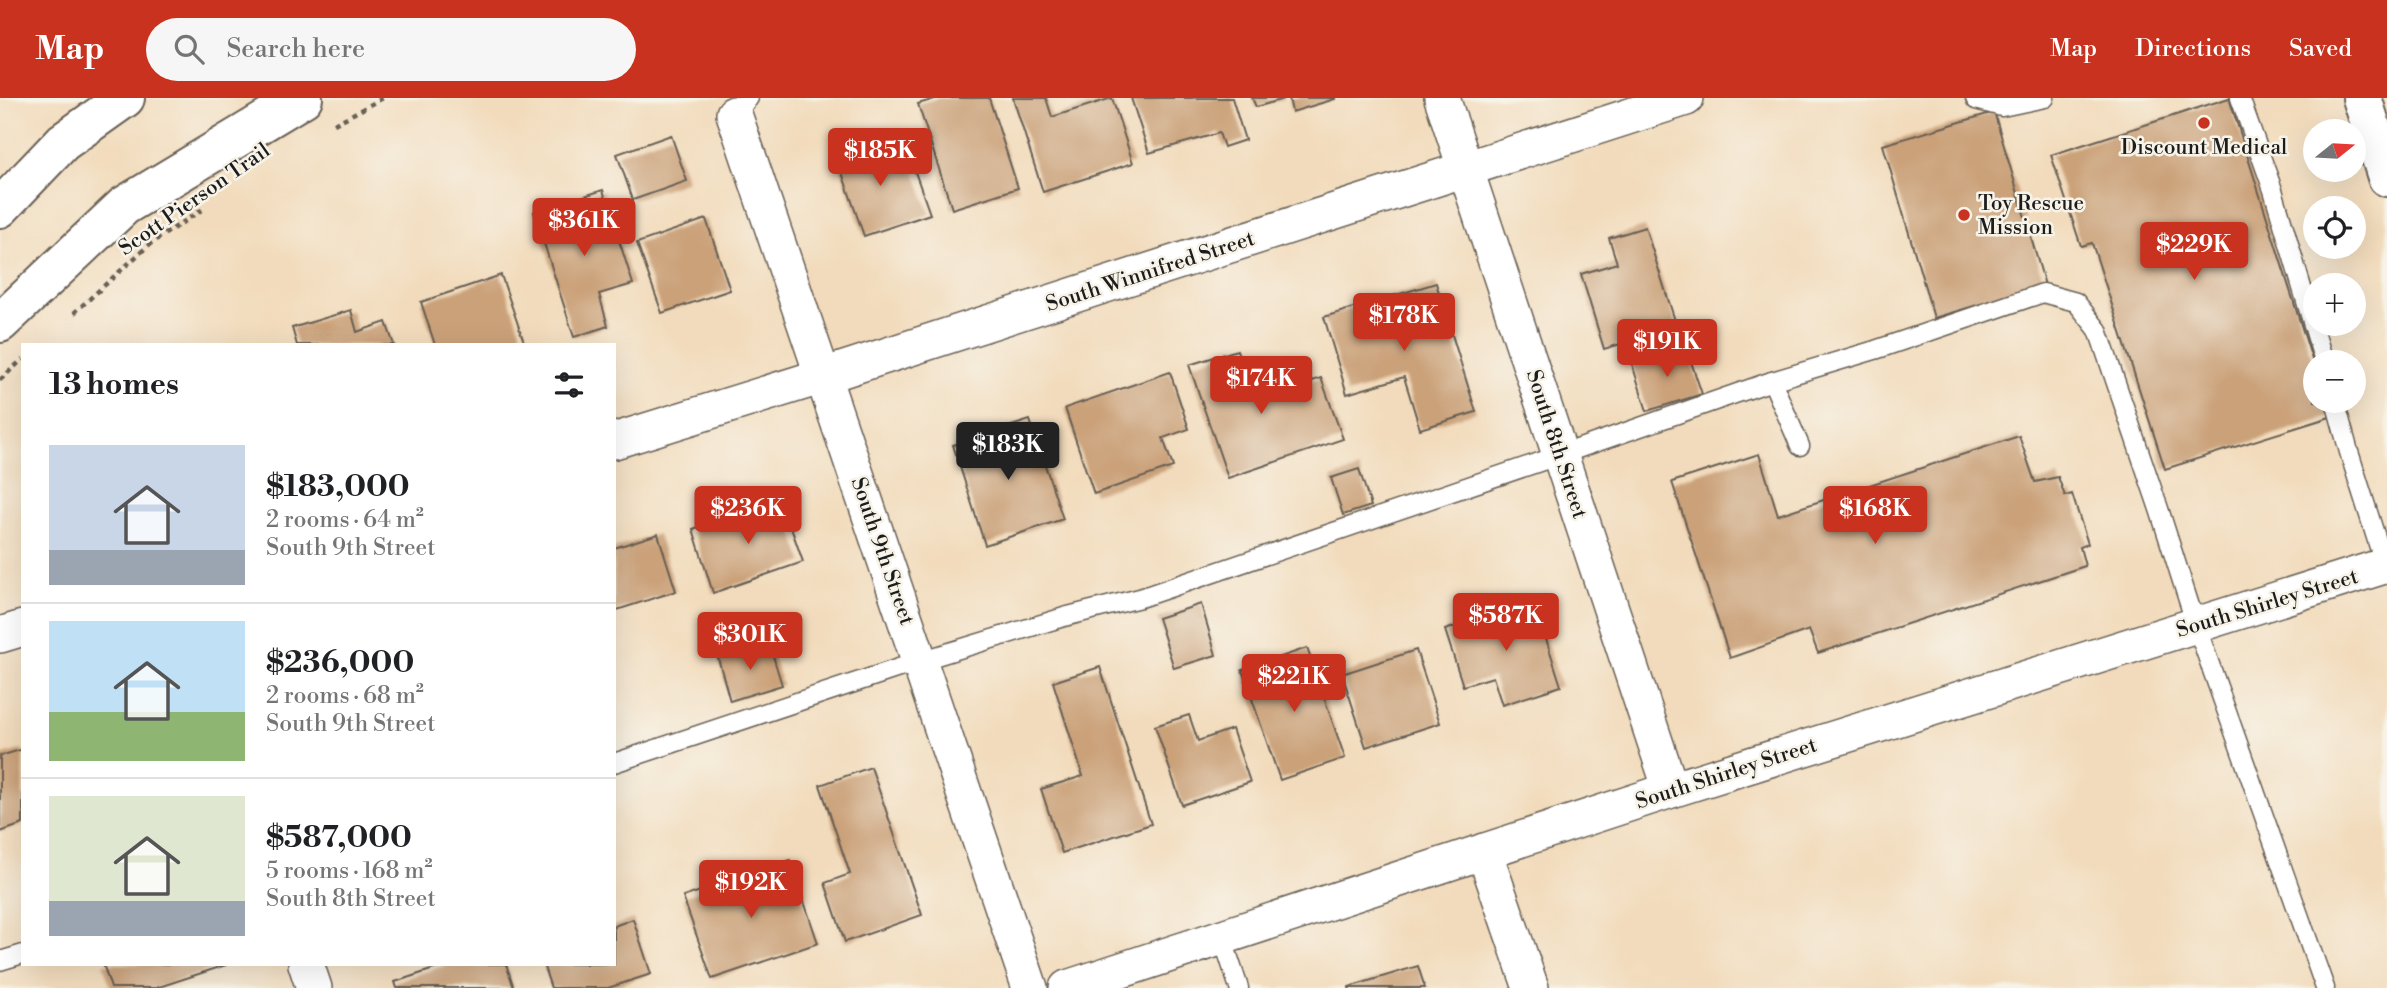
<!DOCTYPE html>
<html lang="en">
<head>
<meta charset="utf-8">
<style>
	body { margin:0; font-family:"Libre Bodoni",serif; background:#f6f6f6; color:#202124; height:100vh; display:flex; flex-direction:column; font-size:26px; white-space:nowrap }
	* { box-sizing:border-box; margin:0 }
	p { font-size:23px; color:#757577 }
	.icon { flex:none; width:38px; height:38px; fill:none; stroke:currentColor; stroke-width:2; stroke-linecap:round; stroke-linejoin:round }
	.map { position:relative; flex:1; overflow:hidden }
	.sheet { position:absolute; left:21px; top:245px; width:595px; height:623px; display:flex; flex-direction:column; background:#fff; border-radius:0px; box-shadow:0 7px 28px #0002 }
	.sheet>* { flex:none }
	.needle { width:46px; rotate:72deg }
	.fabs { position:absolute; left:2303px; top:21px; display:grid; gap:14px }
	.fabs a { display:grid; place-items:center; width:63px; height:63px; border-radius:50%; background:#fff; box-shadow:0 7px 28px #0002; font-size:35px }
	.price { position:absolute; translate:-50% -60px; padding:0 16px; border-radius:7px; background:#c8321e; color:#fff; font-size:23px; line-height:46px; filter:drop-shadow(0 2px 4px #0008) }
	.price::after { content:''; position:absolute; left:50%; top:42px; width:21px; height:16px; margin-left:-10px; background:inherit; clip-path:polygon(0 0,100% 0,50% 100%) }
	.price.on { background:#222; color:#fff }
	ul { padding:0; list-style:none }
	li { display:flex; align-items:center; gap:21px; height:175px; padding:0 28px }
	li+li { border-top:2px solid #e0e0e0 }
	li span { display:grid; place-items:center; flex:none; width:196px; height:140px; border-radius:0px; color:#555 }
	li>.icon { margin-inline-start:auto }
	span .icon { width:84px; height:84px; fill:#fffc; stroke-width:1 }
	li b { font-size:30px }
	h2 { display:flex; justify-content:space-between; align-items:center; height:84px; padding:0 28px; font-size:30px }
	header { display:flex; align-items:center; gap:42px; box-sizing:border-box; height:98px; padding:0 35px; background:#c8321e; color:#fff }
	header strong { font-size:33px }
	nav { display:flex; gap:38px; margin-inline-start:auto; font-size:24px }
	.search { width:490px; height:63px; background:#f6f6f6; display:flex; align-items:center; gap:18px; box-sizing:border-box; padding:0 24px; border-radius:38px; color:#757577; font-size:26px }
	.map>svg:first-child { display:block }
	.building { fill:#caa179 }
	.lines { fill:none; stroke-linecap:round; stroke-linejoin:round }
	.service-casing { stroke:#675f54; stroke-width:21 }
	.minor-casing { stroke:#675f54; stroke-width:38 }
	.primary-casing { stroke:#675f54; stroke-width:42 }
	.motorway-casing { stroke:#675f54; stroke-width:42 }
	.path { stroke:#675f54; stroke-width:4.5; stroke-dasharray:5 5; stroke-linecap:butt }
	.service { stroke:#fff; stroke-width:18 }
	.minor { stroke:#fff; stroke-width:35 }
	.primary { stroke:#fff; stroke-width:38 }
	.motorway { stroke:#fff; stroke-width:38 }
	.poi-dot { fill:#c8321e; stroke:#f7f3e8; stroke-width:2.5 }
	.labels { text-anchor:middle; stroke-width:5; stroke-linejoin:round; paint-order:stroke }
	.poi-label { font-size:21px; fill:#1c1c1c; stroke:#f7f3e8 }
	.street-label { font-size:21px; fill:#1c1c1c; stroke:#f7f3e8 }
</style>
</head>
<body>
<header>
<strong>Map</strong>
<div class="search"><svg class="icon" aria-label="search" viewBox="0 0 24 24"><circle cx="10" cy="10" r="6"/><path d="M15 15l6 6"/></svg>Search here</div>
<nav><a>Map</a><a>Directions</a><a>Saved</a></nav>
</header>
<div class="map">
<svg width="2387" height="890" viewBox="0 0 2387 890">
	<rect width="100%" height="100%" fill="#f7f3e8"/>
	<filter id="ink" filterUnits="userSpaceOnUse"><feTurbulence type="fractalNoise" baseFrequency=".0143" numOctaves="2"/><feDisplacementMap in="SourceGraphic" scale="14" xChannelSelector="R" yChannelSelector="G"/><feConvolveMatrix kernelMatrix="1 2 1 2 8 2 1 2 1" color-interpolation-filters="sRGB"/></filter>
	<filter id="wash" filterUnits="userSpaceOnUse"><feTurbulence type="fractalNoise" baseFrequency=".00686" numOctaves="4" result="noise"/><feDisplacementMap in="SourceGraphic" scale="28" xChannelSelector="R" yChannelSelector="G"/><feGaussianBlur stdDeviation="1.57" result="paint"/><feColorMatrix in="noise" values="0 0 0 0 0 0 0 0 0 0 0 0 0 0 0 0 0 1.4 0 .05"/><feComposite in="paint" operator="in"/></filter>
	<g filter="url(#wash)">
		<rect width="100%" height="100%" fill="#f2dbbc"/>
		<g id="blocks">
			<!-- building -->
			<g class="building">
				<polygon points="938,0 989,0 1018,90 952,111 918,6"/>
				<polygon points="1013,0 1046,0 1052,19 1112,0 1133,65 1043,94"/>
				<polygon points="1131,0 1232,0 1245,42 1224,49 1219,35 1149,55"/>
				<polygon points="1252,0 1284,0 1284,1 1256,9"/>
				<polygon points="1289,0 1335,0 1335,1 1292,14"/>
				<polygon points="2229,0 2315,271 2315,303 2325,303 2330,319 2165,371 2092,145 2081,148 2051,57"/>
				<polygon points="1994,14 2045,187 1934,220 1883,47"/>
				<polygon points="671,37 687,83 633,102 617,56"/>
				<polygon points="867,39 877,68 909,57 930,116 864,138 833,49"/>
				<polygon points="603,92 633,186 599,196 608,228 574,239 534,114"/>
				<polygon points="706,121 730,192 662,215 637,145"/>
				<polygon points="1645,129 1677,229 1604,251 1581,176 1617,165 1609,140"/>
				<polygon points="501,177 525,247 435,247 421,204"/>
				<polygon points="1436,185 1476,314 1420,331 1404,279 1347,296 1324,219"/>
				<polygon points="351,212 357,234 386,224 394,247 297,247 292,230"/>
				<polygon points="1686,249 1702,296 1647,313 1632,266"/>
				<polygon points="1237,252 1252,294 1282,284 1285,292 1321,280 1343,341 1228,380 1189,267"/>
				<polygon points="1170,274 1189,331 1163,340 1173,369 1094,396 1065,310"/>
				<polygon points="1030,322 1063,421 985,447 953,347"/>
				<polygon points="2019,338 2035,384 2058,379 2065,398 2072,396 2088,446 2080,449 2085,468 1818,555 1809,532 1730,560 1672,384 1759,356 1778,417"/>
				<polygon points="1359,371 1371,408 1343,417 1331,380"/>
				<polygon points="781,401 803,464 713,495 693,431"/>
				<polygon points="658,436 676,493 614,513 614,450"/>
				<polygon points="1534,503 1561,588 1502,607 1493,579 1463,588 1445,532"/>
				<polygon points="1201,506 1216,557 1174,570 1158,520"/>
				<polygon points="769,545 782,587 730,603 718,560"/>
				<polygon points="1307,550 1345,660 1280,682 1242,572"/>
				<polygon points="1416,552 1440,625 1366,649 1342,576"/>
				<polygon points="1100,569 1151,726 1062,755 1041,691 1083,678 1053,584"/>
				<polygon points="1189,617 1198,643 1232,631 1250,684 1182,707 1155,628"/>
				<polygon points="23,651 23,726 0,734 0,658"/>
				<polygon points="871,669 922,817 845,844 825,785 850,776 820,687"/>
				<polygon points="790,762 818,845 712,881 683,799"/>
				<polygon points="633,821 651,876 608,890 551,890 543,866 614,866 614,828"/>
				<polygon points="103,866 226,866 226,867 156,890 111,890"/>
				<polygon points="449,866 506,866 514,890 397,890 395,884"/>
				<polygon points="1418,868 1425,890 1349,890 1349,889"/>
			</g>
		</g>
	</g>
	<g filter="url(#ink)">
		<use href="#blocks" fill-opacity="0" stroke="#675f54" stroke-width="2"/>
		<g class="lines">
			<!-- service casing -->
			<g class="service-casing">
				<g id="service">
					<polyline points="1975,0 1976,2 2002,9 2045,0"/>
					<polyline points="2240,0 2273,92 2324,264"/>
					<polyline points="734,16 749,0"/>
					<polyline points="1772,283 1800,348"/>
					<polyline points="2335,303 2349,354 2385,468"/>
					<polyline points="614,665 920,563 1064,519 1140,500 1560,357 1772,283 1875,252 2043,195 2076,204 2098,232 2159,411 2196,527 2325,890"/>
					<polyline points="1222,839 1239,890"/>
					<polyline points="0,863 23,856"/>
				</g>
			</g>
			<!-- minor casing -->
			<g class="minor-casing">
				<g id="minor">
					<polyline points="1442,0 1671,692"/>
					<polyline points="734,16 1030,890"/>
					<polyline points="614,343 823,278 1686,0"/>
					<polyline points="0,537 23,530"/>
					<polyline points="1484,753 1531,890"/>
					<polyline points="306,866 314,890"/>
					<polyline points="1067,890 1671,692 2387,467"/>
				</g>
			</g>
			<!-- primary casing -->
			<g class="primary-casing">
				<polyline id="primary" points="2362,0 2387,79"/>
			</g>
			<!-- motorway casing -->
			<g class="motorway-casing">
				<g id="motorway">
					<polyline points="0,110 63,44 125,0"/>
					<polyline points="0,225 124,108 303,0"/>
				</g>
			</g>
			<!-- path -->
			<g class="path">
				<polyline points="334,26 383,0"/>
				<polyline points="74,215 150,146 206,109"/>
				<polyline points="0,282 23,261"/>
			</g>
			<!-- service -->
			<use href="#service" class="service"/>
			<!-- minor -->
			<use href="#minor" class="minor"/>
			<!-- primary -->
			<use href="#primary" class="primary"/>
			<!-- motorway -->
			<use href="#motorway" class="motorway"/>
		</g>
	</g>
	<!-- markers -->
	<g class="poi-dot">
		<circle cx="2204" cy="25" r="7"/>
		<circle cx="1964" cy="117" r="7"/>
	</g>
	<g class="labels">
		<!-- poi labels -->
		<g class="poi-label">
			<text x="2204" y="56">Discount Medical</text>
			<text x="1978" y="112" text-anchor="start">Toy Rescue<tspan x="1978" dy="24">Mission</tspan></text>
		</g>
		<!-- street labels -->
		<g class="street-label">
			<text transform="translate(194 101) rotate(-35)" y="7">Scott Pierson Trail</text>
			<text transform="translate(1150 173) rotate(-18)" y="7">South Winnifred Street</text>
			<text transform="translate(1557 346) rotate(72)" y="7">South 8th Street</text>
			<text transform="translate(883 453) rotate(71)" y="7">South 9th Street</text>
			<text transform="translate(2267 505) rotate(-17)" y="7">South Shirley Street</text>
			<text transform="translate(1726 675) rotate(-18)" y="7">South Shirley Street</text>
		</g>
	</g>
</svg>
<div class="fabs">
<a><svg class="needle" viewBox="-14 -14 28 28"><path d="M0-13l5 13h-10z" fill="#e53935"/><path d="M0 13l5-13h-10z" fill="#757577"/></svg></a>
<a><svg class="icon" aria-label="locate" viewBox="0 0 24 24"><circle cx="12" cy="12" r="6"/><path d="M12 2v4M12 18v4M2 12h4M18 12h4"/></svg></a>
<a>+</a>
<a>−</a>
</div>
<b class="price" style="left:880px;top:90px">$185K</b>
<b class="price" style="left:584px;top:160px">$361K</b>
<b class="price" style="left:2194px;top:184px">$229K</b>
<b class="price" style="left:1404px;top:255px">$178K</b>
<b class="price" style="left:1667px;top:281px">$191K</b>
<b class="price" style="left:1261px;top:318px">$174K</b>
<b class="price on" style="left:1008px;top:384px">$183K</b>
<b class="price" style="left:748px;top:448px">$236K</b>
<b class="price" style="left:1875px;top:448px">$168K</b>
<b class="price" style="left:1506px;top:555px">$587K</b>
<b class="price" style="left:750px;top:574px">$301K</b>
<b class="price" style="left:1294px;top:616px">$221K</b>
<b class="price" style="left:751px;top:822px">$192K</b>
<section class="sheet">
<h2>13 homes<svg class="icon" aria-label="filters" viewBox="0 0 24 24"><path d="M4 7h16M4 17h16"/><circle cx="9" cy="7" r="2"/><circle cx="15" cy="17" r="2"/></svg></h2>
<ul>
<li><span style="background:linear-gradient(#c9d6e8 75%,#9aa5b1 0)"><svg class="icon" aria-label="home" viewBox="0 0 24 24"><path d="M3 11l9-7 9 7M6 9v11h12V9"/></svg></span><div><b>$183,000</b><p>2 rooms · 64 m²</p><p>South 9th Street</p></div></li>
<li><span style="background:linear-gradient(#bfe0f5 65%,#8fb573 0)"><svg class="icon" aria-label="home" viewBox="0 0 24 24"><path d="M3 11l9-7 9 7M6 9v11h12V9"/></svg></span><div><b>$236,000</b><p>2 rooms · 68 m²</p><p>South 9th Street</p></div></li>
<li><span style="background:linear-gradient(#dfe7d0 75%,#9aa5b1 0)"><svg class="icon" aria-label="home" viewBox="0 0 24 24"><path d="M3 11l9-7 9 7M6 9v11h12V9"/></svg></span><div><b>$587,000</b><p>5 rooms · 168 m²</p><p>South 8th Street</p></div></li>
</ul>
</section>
</div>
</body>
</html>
